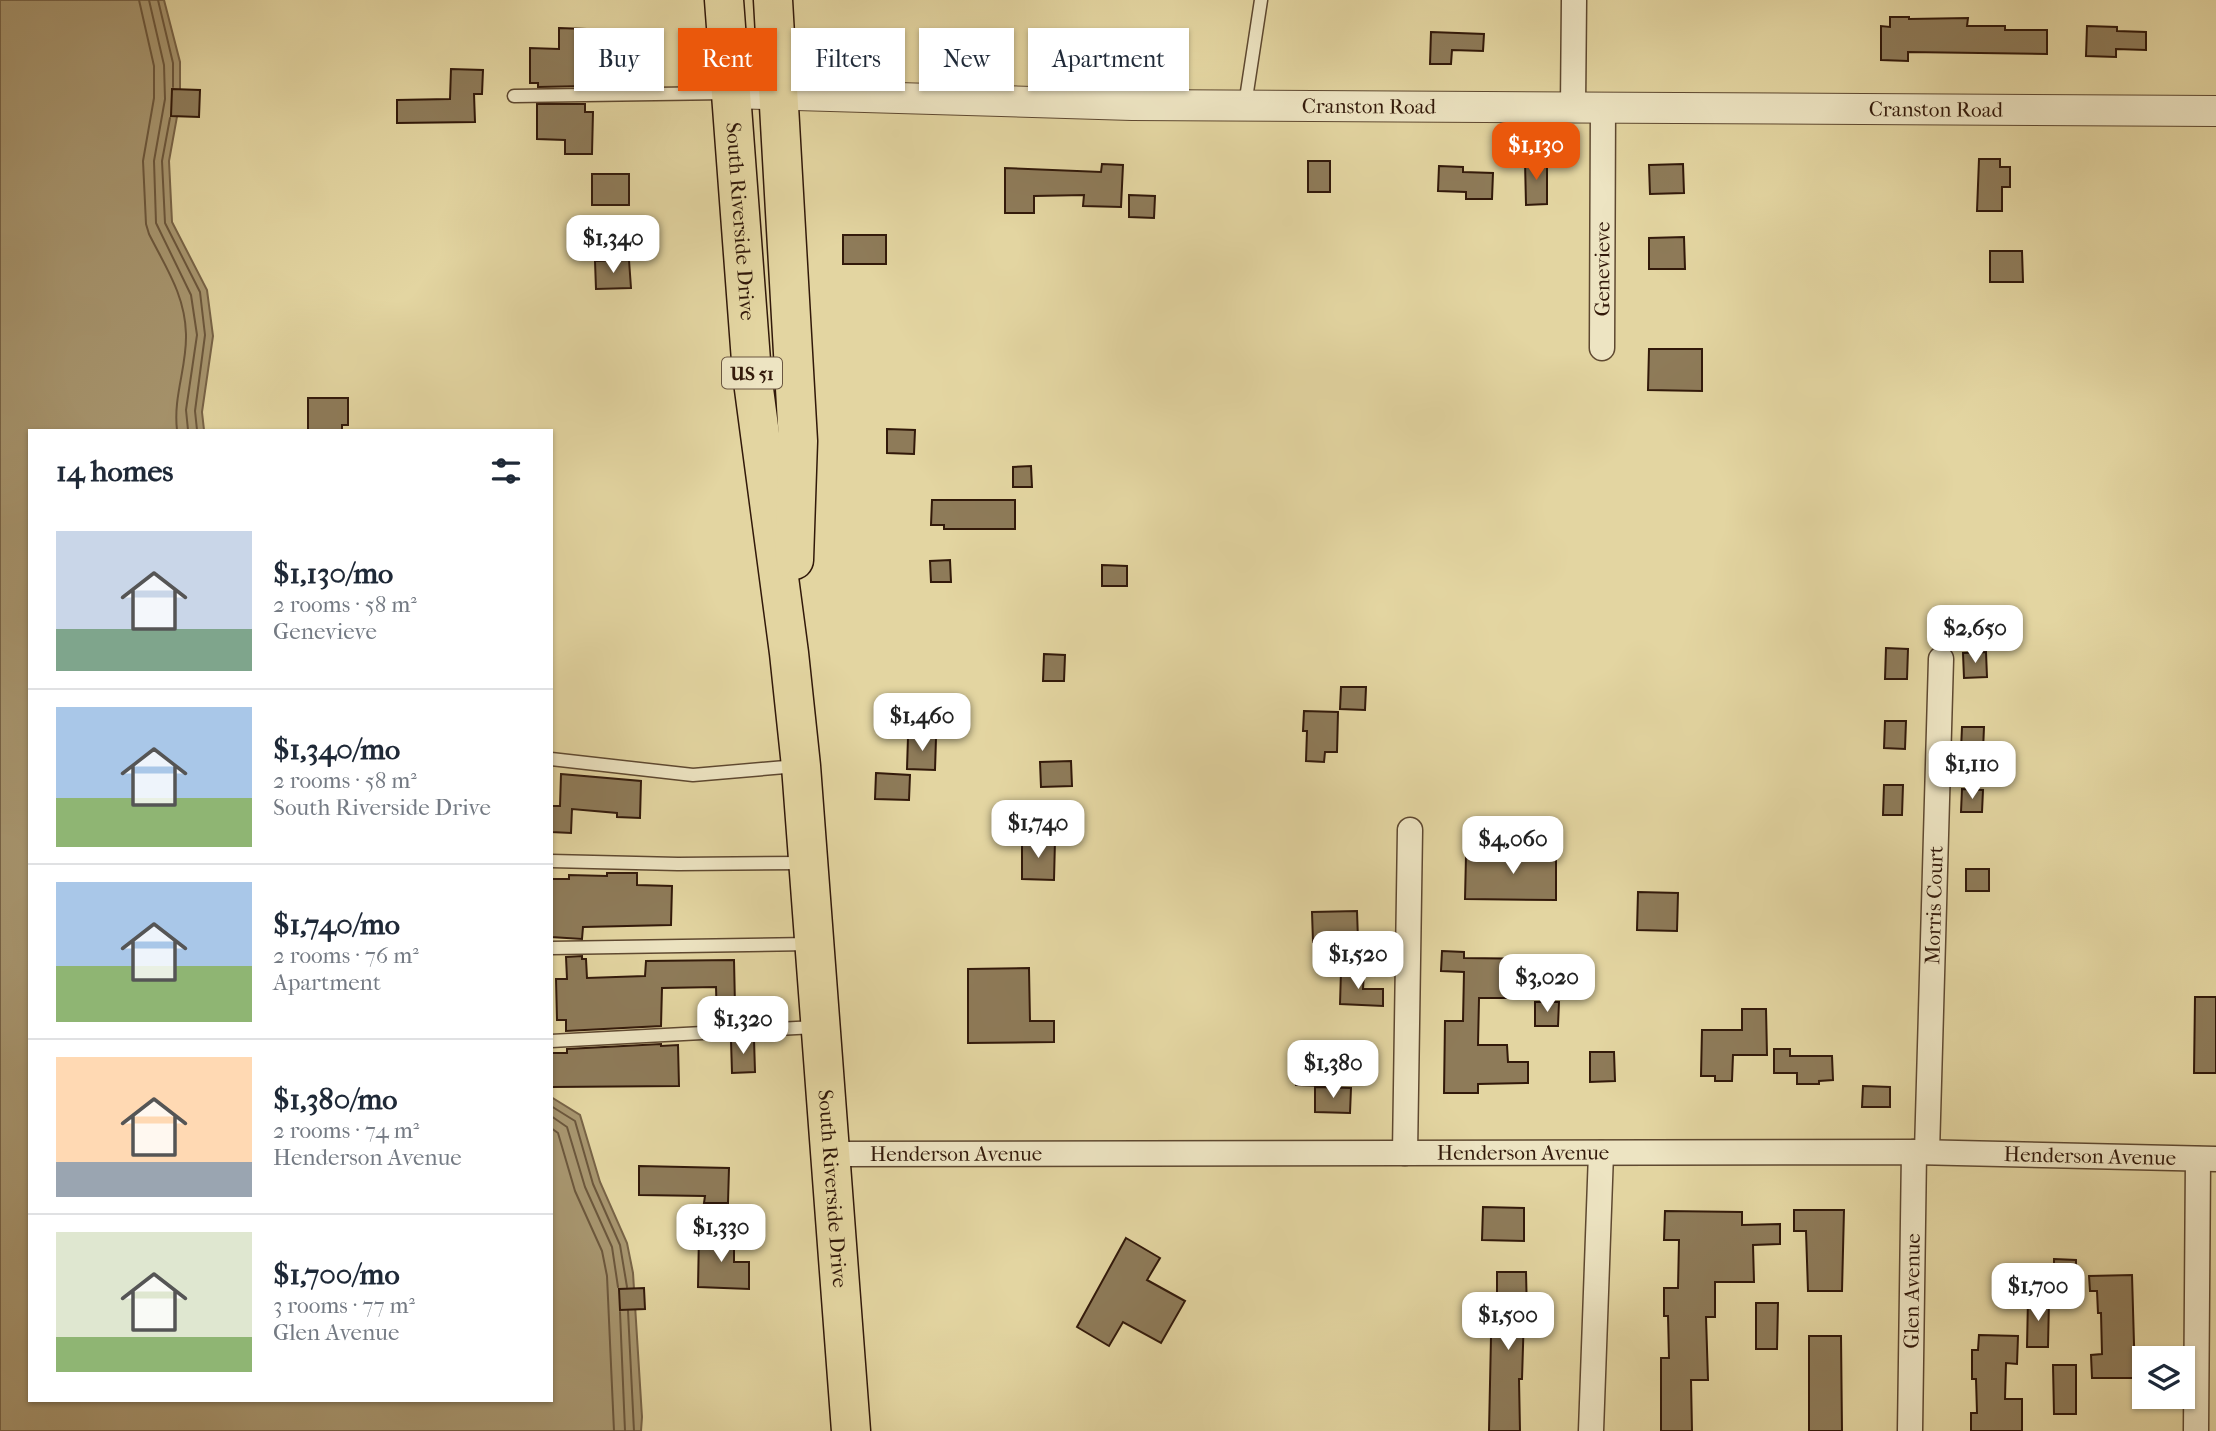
<!DOCTYPE html>
<html lang="en">
<head>
<meta charset="utf-8">
<style>
	body { margin:0; font-family:"IM FELL French Canon",serif; background:#f2f2f3; color:#1f2937; height:100vh; display:flex; flex-direction:column; font-size:26px; white-space:nowrap }
	* { box-sizing:border-box; margin:0 }
	p { font-size:23px; color:#747a83 }
	.icon { flex:none; width:38px; height:38px; fill:none; stroke:currentColor; stroke-width:2; stroke-linecap:round; stroke-linejoin:round }
	.map { position:relative; flex:1; overflow:hidden }
	.details { position:absolute; left:28px; top:429px; width:525px; height:973px; display:flex; flex-direction:column; background:#fff; border-radius:0px; box-shadow:0 2px 5px #0004 }
	.details>* { flex:none }
	.hud { position:absolute; left:574px; top:28px; width:665px; height:63px; display:flex; gap:14px }
	.buttons { position:absolute; left:2132px; top:1346px; display:grid; gap:14px }
	.buttons a { display:grid; place-items:center; width:63px; height:63px; border-radius:0px; background:#fff; box-shadow:0 2px 5px #0004; font-size:35px }
	.price { position:absolute; translate:-50% -60px; padding:0 16px; border-radius:14px; background:#fff; color:#222; font-size:23px; line-height:46px; filter:drop-shadow(0 2px 4px #0008) }
	.price::after { content:''; position:absolute; left:50%; top:42px; width:21px; height:16px; margin-left:-10px; background:inherit; clip-path:polygon(0 0,100% 0,50% 100%) }
	.price.on { background:#ea580c; color:#fff }
	ul { padding:0; list-style:none }
	li { display:flex; align-items:center; gap:21px; height:175px; padding:0 28px }
	li+li { border-top:2px solid #e0e1e3 }
	li span { display:grid; place-items:center; flex:none; width:196px; height:140px; border-radius:0px; color:#555 }
	li>.icon { margin-inline-start:auto }
	span .icon { width:84px; height:84px; fill:#fffc; stroke-width:1 }
	li b { font-size:30px }
	h2 { display:flex; justify-content:space-between; align-items:center; height:84px; padding:0 28px; font-size:30px }
	.chip { padding:0 24px; border-radius:0px; background:#fff; box-shadow:0 2px 5px #0004; font-size:24px; line-height:63px }
	.chip.on { background:#ea580c; color:#fff }
	.map>svg:first-child { display:block }
	.water { fill:#a7956e; stroke:#786346; stroke-width:2 }
	.lines { fill:none; stroke-linecap:round; stroke-linejoin:round }
	.shore { stroke:#6c573c; stroke-width:2 }
	.building { fill:#8e7b59; stroke:#32190a; stroke-width:2 }
	.service-casing { stroke:#5e4830; stroke-width:15 }
	.minor-casing { stroke:#5e4830; stroke-width:27 }
	.tertiary-casing { stroke:#5e4830; stroke-width:32 }
	.primary-casing { stroke:#32190a; stroke-width:41 }
	.service { stroke:#ede4c2; stroke-width:12 }
	.minor { stroke:#ede4c2; stroke-width:24 }
	.tertiary { stroke:#ede4c2; stroke-width:30 }
	.primary { stroke:#e3d5a1; stroke-width:38 }
	.labels { text-anchor:middle; stroke-width:7; stroke-linejoin:round; paint-order:stroke }
	.shield { fill:#ede4c2; stroke:#6a5641; stroke-width:2 }
	.shield-label { font-size:19px; font-weight:bold; fill:#32190a }
	.street-label { font-size:21px; fill:#32190a; stroke:#ede4c2 }
</style>
</head>
<body>
<div class="map">
<svg width="2216" height="1431" viewBox="0 0 2216 1431">
	<rect width="100%" height="100%" fill="#e3d5a1"/>
	<filter id="stains"><feTurbulence type="fractalNoise" baseFrequency=".00286" numOctaves="4"/><feColorMatrix values="0 0 0 0 .2 0 0 0 0 .09 0 0 0 0 .02 0 0 0 .5 -.17"/></filter>
	<radialGradient id="worn" r=".72"><stop offset=".6" stop-color="#630" stop-opacity="0"/><stop offset="1" stop-color="#630" stop-opacity=".3"/></radialGradient>
	<!-- water -->
	<polygon class="water" points="0,0 164,0 180,62 180,100 169,161 172,222 207,290 213,336 202,412 204,430 30,430 30,1400 551,1400 551,1097 580,1115 600,1182 627,1243 633,1273 642,1417 641,1431 0,1431"/>
	<g class="lines">
		<!-- shore -->
		<g class="shore">
			<path d="M139,0L154,66V98L143,161L146,224L149,234C166,268 185,295 186,334C187,367 173,396 177,430"/>
			<polyline points="149,0 164,65 165,99 154,161 156,223 191,295 197,335 186,410 188,430"/>
			<polyline points="158,0 173,63 173,87"/>
			<polyline points="170,118 162,161 165,223 200,292 205,335 195,411 197,430"/>
			<polyline points="551,1106 575,1121 593,1184 620,1245 627,1287"/>
			<polyline points="551,1116 567,1127 585,1187 612,1247 618,1287"/>
			<polyline points="551,1128 558,1133 575,1191 602,1251 607,1276 614,1431"/>
			<polyline points="628,1311 634,1431"/>
			<polyline points="620,1312 625,1431"/>
		</g>
	</g>
	<!-- building -->
	<g class="building">
		<polygon points="1890,17 1909,17 1909,19 1968,18 1967,26 2005,26 2005,30 2047,30 2047,54 1908,52 1908,61 1881,60 1881,26 1890,27"/>
		<polygon points="2087,26 2117,27 2117,31 2146,32 2146,50 2116,49 2116,57 2086,56"/>
		<polygon points="559,28 586,29 586,86 538,87 538,83 530,83 530,48 559,49"/>
		<polygon points="1431,32 1484,34 1483,51 1452,50 1451,64 1430,64"/>
		<polygon points="451,69 483,70 482,94 474,94 475,122 397,123 397,100 450,99"/>
		<polygon points="172,89 200,90 199,117 171,116"/>
		<polygon points="537,104 585,104 585,112 593,112 592,154 565,154 565,140 537,139"/>
		<polygon points="1979,159 2000,159 2000,167 2010,167 2010,187 2002,187 2002,211 1977,211"/>
		<polygon points="1547,160 1547,204 1526,205 1525,161"/>
		<rect x="1308" y="161" width="22" height="31"/>
		<polygon points="1102,164 1123,165 1121,207 1083,206 1084,195 1034,196 1034,213 1005,213 1005,168 1101,172"/>
		<polygon points="1683,164 1684,193 1650,194 1649,165"/>
		<polygon points="1439,166 1463,167 1463,172 1493,173 1492,199 1466,199 1466,192 1438,191"/>
		<rect x="592" y="174" width="37" height="31"/>
		<polygon points="1129,195 1155,196 1154,218 1129,217"/>
		<rect x="843" y="235" width="43" height="29"/>
		<polygon points="1684,237 1685,269 1649,269 1649,238"/>
		<polygon points="1990,251 2022,251 2023,282 1990,282"/>
		<polygon points="629,260 631,288 596,289 595,261"/>
		<polygon points="1649,349 1702,349 1702,391 1648,390"/>
		<polygon points="308,398 348,398 348,425 342,425 342,430 308,430"/>
		<polygon points="887,429 915,430 914,454 887,453"/>
		<polygon points="1031,466 1032,487 1013,487 1013,467"/>
		<polygon points="932,500 1015,500 1015,529 944,529 944,525 931,525"/>
		<polygon points="950,560 951,582 931,582 930,561"/>
		<polygon points="1102,565 1127,566 1127,586 1102,586"/>
		<polygon points="1886,648 1908,649 1907,679 1885,679"/>
		<polygon points="1986,652 1987,677 1964,678 1963,653"/>
		<polygon points="1044,654 1065,655 1064,681 1043,681"/>
		<polygon points="1341,687 1366,687 1365,710 1340,709"/>
		<polygon points="1304,711 1338,712 1337,752 1325,752 1324,762 1306,761 1307,731 1303,731"/>
		<polygon points="1885,721 1906,721 1905,749 1884,748"/>
		<polygon points="1962,727 1984,727 1983,751 1961,750"/>
		<polygon points="908,737 936,738 935,770 907,769"/>
		<polygon points="1071,761 1072,786 1041,787 1040,762"/>
		<polygon points="876,773 910,775 909,800 875,799"/>
		<polygon points="561,774 641,781 640,818 617,817 617,813 572,809 571,833 551,832 551,806 560,806"/>
		<polygon points="1884,785 1903,785 1902,815 1883,815"/>
		<polygon points="1962,789 1983,790 1982,812 1961,812"/>
		<polygon points="1022,840 1055,840 1054,880 1022,879"/>
		<polygon points="1526,844 1556,844 1556,900 1465,899 1466,856 1526,857"/>
		<rect x="1966" y="869" width="23" height="22"/>
		<polygon points="607,873 637,873 637,885 672,886 671,925 583,927 582,939 551,937 551,879 569,879 569,875 607,876"/>
		<polygon points="1638,892 1678,893 1677,931 1637,930"/>
		<polygon points="1357,911 1358,940 1313,942 1312,912"/>
		<polygon points="1442,951 1464,952 1464,958 1541,959 1541,998 1479,998 1478,1045 1507,1045 1508,1062 1528,1062 1528,1083 1478,1084 1478,1093 1444,1093 1445,1021 1463,1021 1464,972 1441,971"/>
		<polygon points="582,956 582,959 586,959 587,978 645,976 646,961 734,960 735,1006 741,1006 741,1022 717,1023 716,987 662,988 661,1026 566,1031 566,1020 557,1020 556,979 567,979 566,957"/>
		<polygon points="1029,968 1030,1021 1054,1021 1054,1042 968,1043 968,969"/>
		<polygon points="1341,971 1364,972 1363,989 1383,989 1383,1006 1340,1004"/>
		<polygon points="2195,997 2216,997 2216,1073 2194,1073"/>
		<polygon points="1535,1002 1559,1002 1558,1026 1535,1026"/>
		<polygon points="1742,1009 1766,1009 1767,1055 1733,1055 1732,1081 1715,1081 1715,1076 1701,1076 1702,1030 1742,1030"/>
		<polygon points="754,1039 755,1072 732,1073 731,1040"/>
		<polygon points="661,1044 661,1046 678,1045 679,1086 551,1087 551,1053 567,1053 567,1049"/>
		<polygon points="1774,1049 1790,1049 1790,1056 1832,1056 1833,1080 1819,1081 1819,1084 1797,1084 1797,1073 1774,1073"/>
		<polygon points="1590,1052 1614,1052 1615,1081 1590,1082"/>
		<polygon points="1297,1060 1327,1061 1326,1086 1296,1085"/>
		<polygon points="1863,1086 1890,1087 1890,1107 1862,1107"/>
		<polygon points="1315,1087 1351,1088 1350,1113 1315,1112"/>
		<polygon points="639,1166 729,1168 728,1203 704,1203 705,1196 639,1195"/>
		<polygon points="1483,1207 1524,1208 1524,1241 1482,1240"/>
		<polygon points="1794,1210 1844,1210 1842,1291 1808,1291 1806,1231 1794,1231"/>
		<polygon points="1665,1211 1742,1212 1742,1225 1780,1224 1780,1244 1753,1245 1754,1282 1715,1282 1715,1317 1706,1317 1708,1380 1691,1380 1692,1431 1661,1431 1661,1358 1669,1358 1668,1316 1664,1316 1664,1288 1678,1288 1679,1240 1664,1240"/>
		<polygon points="699,1234 734,1235 734,1262 749,1262 749,1289 698,1287"/>
		<polygon points="1126,1238 1160,1258 1147,1280 1185,1301 1161,1343 1123,1322 1109,1346 1077,1327"/>
		<polygon points="2054,1259 2076,1260 2076,1284 2054,1283"/>
		<polygon points="1497,1272 1526,1272 1527,1314 1524,1314 1522,1379 1519,1379 1520,1431 1489,1431 1491,1337 1497,1337"/>
		<polygon points="2132,1275 2135,1378 2092,1378 2091,1355 2102,1354 2101,1313 2098,1313 2097,1291 2090,1291 2089,1276"/>
		<polygon points="644,1288 645,1309 620,1310 619,1289"/>
		<polygon points="2028,1299 2049,1299 2048,1347 2027,1347"/>
		<polygon points="1756,1303 1778,1303 1777,1349 1756,1349"/>
		<polygon points="1979,1335 2018,1336 2017,1364 2006,1363 2005,1399 2022,1399 2022,1431 1971,1431 1971,1413 1977,1413 1976,1379 1972,1379 1972,1350 1978,1350"/>
		<polygon points="1809,1336 1841,1336 1842,1431 1809,1431"/>
		<polygon points="2053,1365 2076,1365 2076,1414 2054,1414"/>
	</g>
	<g class="lines">
		<!-- service casing -->
		<g class="service-casing">
			<g id="service">
				<polyline points="514,96 726,93"/>
				<polyline points="1245,105 1261,0"/>
				<polyline points="551,759 693,775 797,766"/>
				<polyline points="551,861 678,864 804,863"/>
				<polyline points="551,948 810,944"/>
				<polyline points="551,1041 816,1027"/>
			</g>
		</g>
		<!-- minor casing -->
		<g class="minor-casing">
			<g id="minor">
				<polyline points="1573,106 1574,0"/>
				<path id="s1" d="M1602,348L1603,106"/>
				<path id="s2" d="M1927,1152L1941,659"/>
				<polyline points="1405,1153 1410,830"/>
				<path id="s3" d="M830,1154L1914,1152L2216,1159"/>
				<polyline points="1591,1431 1601,1153"/>
				<path id="s4" d="M1910,1431L1914,1152"/>
				<polyline points="2196,1431 2198,1159"/>
			</g>
		</g>
		<!-- tertiary casing -->
		<g class="tertiary-casing">
			<g id="tertiary">
				<path id="s5" d="M730,93L1132,105L2216,111"/>
			</g>
		</g>
		<!-- primary casing -->
		<g class="primary-casing">
			<g id="primary">
				<path id="s6" d="M724,0L752,374L789,653L801,766L851,1431"/>
				<polyline points="773,0 798,441 794,560"/>
			</g>
		</g>
		<!-- service -->
		<use href="#service" class="service"/>
		<!-- minor -->
		<use href="#minor" class="minor"/>
		<!-- tertiary -->
		<use href="#tertiary" class="tertiary"/>
		<!-- primary -->
		<use href="#primary" class="primary"/>
	</g>
	<g class="labels">
		<!-- shield labels -->
		<rect class="shield" x="722" y="357.5" width="60" height="31" rx="5"/>
		<g class="shield-label">
			<text x="752" y="380">US 51</text>
		</g>
		<!-- street labels -->
		<g class="street-label">
			<text dy="7" stroke="none"><textPath href="#s5" startOffset="639">Cranston Road</textPath></text>
			<text dy="7" stroke="none"><textPath href="#s5" startOffset="1206">Cranston Road</textPath></text>
			<text dy="7" stroke="none"><textPath href="#s6" startOffset="222">South Riverside Drive</textPath></text>
			<text dy="7" stroke="none"><textPath href="#s1" startOffset="79">Genevieve</textPath></text>
			<text dy="7" stroke="none"><textPath href="#s2" startOffset="247">Morris Court</textPath></text>
			<text dy="7" stroke="none"><textPath href="#s3" startOffset="693">Henderson Avenue</textPath></text>
			<text dy="7" stroke="none"><textPath href="#s3" startOffset="126">Henderson Avenue</textPath></text>
			<text dy="7" stroke="none"><textPath href="#s3" startOffset="1260">Henderson Avenue</textPath></text>
			<text dy="7" stroke="none"><textPath href="#s6" startOffset="1194">South Riverside Drive</textPath></text>
			<text dy="7" stroke="none"><textPath href="#s4" startOffset="140">Glen Avenue</textPath></text>
		</g>
	</g>
	<rect width="100%" height="100%" filter="url(#stains)"/>
	<rect width="100%" height="100%" fill="url(#worn)"/>
</svg>
<div class="buttons">
<a><svg class="icon" aria-label="layers" viewBox="0 0 24 24"><path d="M12 4l9 5-9 5-9-5zM3 14l9 5 9-5"/></svg></a>
</div>
<b class="price on" style="left:1536px;top:182px">$1,130</b>
<b class="price" style="left:613px;top:275px">$1,340</b>
<b class="price" style="left:1975px;top:665px">$2,650</b>
<b class="price" style="left:922px;top:753px">$1,460</b>
<b class="price" style="left:1972px;top:801px">$1,110</b>
<b class="price" style="left:1038px;top:860px">$1,740</b>
<b class="price" style="left:1513px;top:876px">$4,060</b>
<b class="price" style="left:1358px;top:991px">$1,520</b>
<b class="price" style="left:1547px;top:1014px">$3,020</b>
<b class="price" style="left:743px;top:1056px">$1,320</b>
<b class="price" style="left:1333px;top:1100px">$1,380</b>
<b class="price" style="left:721px;top:1264px">$1,330</b>
<b class="price" style="left:2038px;top:1323px">$1,700</b>
<b class="price" style="left:1508px;top:1352px">$1,500</b>
<div class="hud">
<a class="chip">Buy</a>
<a class="chip on">Rent</a>
<a class="chip">Filters</a>
<a class="chip">New</a>
<a class="chip">Apartment</a>
</div>
<section class="details">
<h2>14 homes<svg class="icon" aria-label="filters" viewBox="0 0 24 24"><path d="M4 7h16M4 17h16"/><circle cx="9" cy="7" r="2"/><circle cx="15" cy="17" r="2"/></svg></h2>
<ul>
<li><span style="background:linear-gradient(#c9d6e8 70%,#7fa58c 0)"><svg class="icon" aria-label="home" viewBox="0 0 24 24"><path d="M3 11l9-7 9 7M6 9v11h12V9"/></svg></span><div><b>$1,130/mo</b><p>2 rooms · 58 m²</p><p>Genevieve</p></div></li>
<li><span style="background:linear-gradient(#a9c7e8 65%,#8fb573 0)"><svg class="icon" aria-label="home" viewBox="0 0 24 24"><path d="M3 11l9-7 9 7M6 9v11h12V9"/></svg></span><div><b>$1,340/mo</b><p>2 rooms · 58 m²</p><p>South Riverside Drive</p></div></li>
<li><span style="background:linear-gradient(#a9c7e8 60%,#8fb573 0)"><svg class="icon" aria-label="home" viewBox="0 0 24 24"><path d="M3 11l9-7 9 7M6 9v11h12V9"/></svg></span><div><b>$1,740/mo</b><p>2 rooms · 76 m²</p><p>Apartment</p></div></li>
<li><span style="background:linear-gradient(#ffd9b3 75%,#9aa5b1 0)"><svg class="icon" aria-label="home" viewBox="0 0 24 24"><path d="M3 11l9-7 9 7M6 9v11h12V9"/></svg></span><div><b>$1,380/mo</b><p>2 rooms · 74 m²</p><p>Henderson Avenue</p></div></li>
<li><span style="background:linear-gradient(#dfe7d0 75%,#8fb573 0)"><svg class="icon" aria-label="home" viewBox="0 0 24 24"><path d="M3 11l9-7 9 7M6 9v11h12V9"/></svg></span><div><b>$1,700/mo</b><p>3 rooms · 77 m²</p><p>Glen Avenue</p></div></li>
</ul>
</section>
</div>
</body>
</html>
